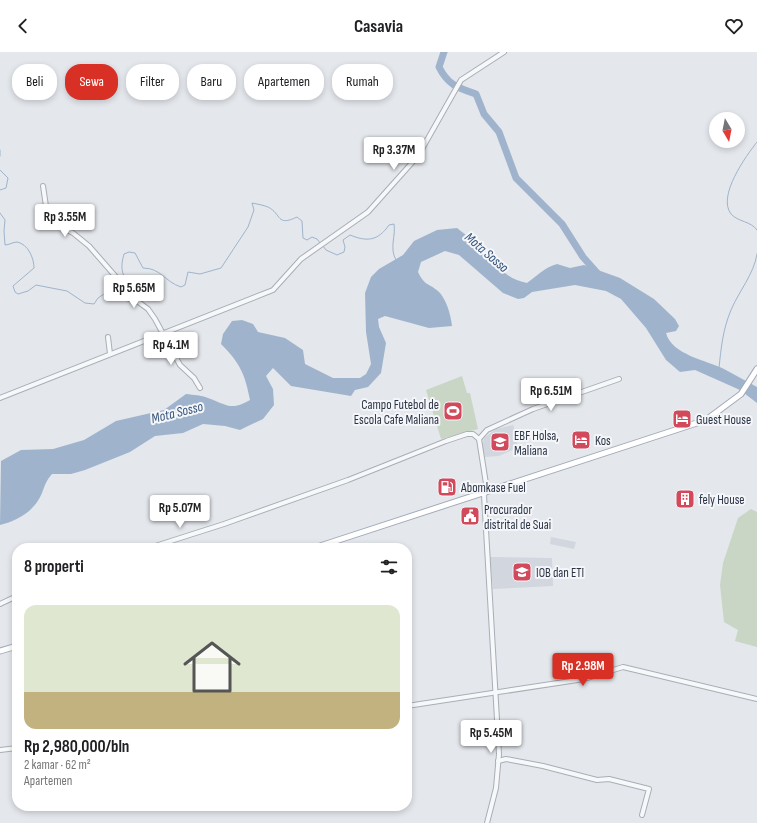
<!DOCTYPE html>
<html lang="id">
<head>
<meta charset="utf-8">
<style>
	body { margin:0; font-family:"Sofia Sans Condensed",sans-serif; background:#f6f6f6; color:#202124; height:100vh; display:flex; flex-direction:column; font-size:15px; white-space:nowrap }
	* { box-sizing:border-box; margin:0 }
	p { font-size:13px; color:#757577 }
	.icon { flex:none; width:22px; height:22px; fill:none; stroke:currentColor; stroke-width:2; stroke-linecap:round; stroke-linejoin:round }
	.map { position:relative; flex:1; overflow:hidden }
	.drawer { position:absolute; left:12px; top:491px; width:400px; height:268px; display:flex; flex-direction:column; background:#fff; border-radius:16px; box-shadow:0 2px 6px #0003 }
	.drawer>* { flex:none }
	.guide { position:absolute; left:12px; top:12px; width:400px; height:36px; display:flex; gap:8px }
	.needle { width:26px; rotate:170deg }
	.controls { position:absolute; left:709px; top:60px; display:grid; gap:8px }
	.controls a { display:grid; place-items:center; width:36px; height:36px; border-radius:50%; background:#fff; box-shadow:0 2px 6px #0003; font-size:20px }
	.price { position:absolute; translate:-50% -34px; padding:0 9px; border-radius:4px; background:#fff; color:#222; font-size:13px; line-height:26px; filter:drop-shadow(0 1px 2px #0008) }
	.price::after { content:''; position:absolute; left:50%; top:24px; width:12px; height:9px; margin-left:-6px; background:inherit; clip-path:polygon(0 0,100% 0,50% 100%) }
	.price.on { background:#d93025; color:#fff }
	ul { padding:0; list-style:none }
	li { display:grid; align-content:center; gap:8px; height:212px; padding:0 12px }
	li+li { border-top:1px solid #e0e0e0 }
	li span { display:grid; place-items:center; height:124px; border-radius:12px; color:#555 }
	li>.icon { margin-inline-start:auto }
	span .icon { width:72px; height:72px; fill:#fffc; stroke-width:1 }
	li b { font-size:17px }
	h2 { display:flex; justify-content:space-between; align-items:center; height:48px; padding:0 12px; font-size:17px }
	.tag { padding:0 14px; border-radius:16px; background:#fff; box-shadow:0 2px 6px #0003; font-size:14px; line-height:36px }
	.tag.on { background:#d93025; color:#fff }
	header { display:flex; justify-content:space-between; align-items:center; height:52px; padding:0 12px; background:#fff; font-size:18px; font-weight:700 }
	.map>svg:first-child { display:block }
	.built { fill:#d2d6de }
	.green { fill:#c9d6c5 }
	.water { fill:#9fb4cc }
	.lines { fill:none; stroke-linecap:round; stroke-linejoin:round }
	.stream { stroke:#9fb4cc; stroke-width:1 }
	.river { stroke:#9fb4cc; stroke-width:7 }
	.minor-casing { stroke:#a9aeb7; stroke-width:6 }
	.major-casing { stroke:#a3abb8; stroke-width:7 }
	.minor { stroke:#f7f8fa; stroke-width:4 }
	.major { stroke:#fff; stroke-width:5 }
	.labels { text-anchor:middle; stroke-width:4; stroke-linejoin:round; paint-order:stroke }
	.poi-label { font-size:13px; fill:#2b3445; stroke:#f4f6f9; text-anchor:start }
	.water-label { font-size:14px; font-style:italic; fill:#34527a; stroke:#f4f6f9 }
</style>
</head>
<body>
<header><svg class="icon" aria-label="back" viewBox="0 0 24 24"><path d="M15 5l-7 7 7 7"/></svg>Casavia<svg class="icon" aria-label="heart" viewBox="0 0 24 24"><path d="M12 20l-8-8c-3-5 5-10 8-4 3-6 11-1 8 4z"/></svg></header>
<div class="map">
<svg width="757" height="771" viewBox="0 0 757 771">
	<rect width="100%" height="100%" fill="#e4e7ec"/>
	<!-- built -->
	<g class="built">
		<polygon points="513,373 517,384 517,396 499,404 485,405 482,394 484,386 496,377"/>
		<polygon points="551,485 576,490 574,497 550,492"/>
		<polygon points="490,505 552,506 553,534 493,537"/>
	</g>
	<!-- green -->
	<g class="green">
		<polygon points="462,324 467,341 470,341 478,377 441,387 426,338"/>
		<polygon points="751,457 757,460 757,595 735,589 738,578 724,570 720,533 723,511 738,466"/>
	</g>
	<!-- water -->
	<path class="water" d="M457,176C464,182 472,187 479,193C497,208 500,226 527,231C537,224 545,215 557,212L570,216L584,213L620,226L654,247L675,267L679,274L676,279L666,281C672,303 706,308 724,317C735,323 746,329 757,335V351L740,338L695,318L680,320L666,308L646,276L621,247L606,239L575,233L532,240L524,246L518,247L503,241L459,203L445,199L421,210L418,220C425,234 427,230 438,239C446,246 451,263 452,274L429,276L385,264L378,267L379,275L386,291L381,321L368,335L355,338L351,344L291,334L273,316L266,324L273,337L274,353L263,367L248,374L240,378L225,374L203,372L183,381L155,384L130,400L85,418L71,422H52C46,429 45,433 42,441C35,459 17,469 0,473L1,409L21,398L53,397L84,388L116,369L164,358L186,342C194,343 201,343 208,346C227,353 231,359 250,348C245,322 240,311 221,292L223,282L232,269L242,268L253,272L258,280L285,286L303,298L305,312L333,326H360L366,322L371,312L366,280L365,241L371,225L379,217L403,203L414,189L437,178Z"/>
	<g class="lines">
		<!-- stream -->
		<g class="stream">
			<path d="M757,90C746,104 717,144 731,162C738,170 751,169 757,178"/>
			<polyline points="0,98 0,104"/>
			<polyline points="0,118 8,126 6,136 0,138"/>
			<path d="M0,161L5,168L4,179L5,193C9,193 13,190 17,190C28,192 34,206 34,216L13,234L15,240L18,242L28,239L36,233L67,239L85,251L94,252L98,246L104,242L138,252"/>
			<path d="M323,194L326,198L337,203L344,200L345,195L343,188L350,183C367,190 378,189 389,173L394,172C396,184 389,196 396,208"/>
			<path d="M140,248C133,229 116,229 124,202L129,200L135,201L143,216C161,216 165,230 181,235L185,233L188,220L200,222L221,216L248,175L254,158L252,151C257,152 263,153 268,155C282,162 276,175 297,165L302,169L303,186L307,188L312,185L317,187L321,192"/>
			<path d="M719,316C721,296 723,277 731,258C739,239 754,222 757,202"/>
		</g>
		<!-- river -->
		<path class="river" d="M444,0L439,15C448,33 458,36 476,42L484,62L499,80L516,126L562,172L583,205L599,223"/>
		<!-- minor casing -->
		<g class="minor-casing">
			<g id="minor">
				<polyline points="43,134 47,161 58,173 73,181 89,194 137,249 148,257 155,267 180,313 194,326 200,336"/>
				<polyline points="108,285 110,302"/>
				<polyline points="0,346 273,238 301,207 368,160 418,104 461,28 504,0"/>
				<polyline points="479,387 487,378 533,357 619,327"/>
				<polyline points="149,496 224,472 348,428 446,389 467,382 473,382 479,387 487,438 484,443 499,702 496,736 487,771"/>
				<polyline points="0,552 17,544"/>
				<polyline points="407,654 584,627 623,615 757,647"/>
				<polyline points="0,698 17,696"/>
				<polyline points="498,709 506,707 543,714 597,728 609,727 649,737 642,763"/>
			</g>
		</g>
		<!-- major casing -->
		<g class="major-casing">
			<g id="major">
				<polyline points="314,496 706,368 741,342 757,317"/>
				<polyline points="0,599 17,594"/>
			</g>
		</g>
		<!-- minor -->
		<use href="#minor" class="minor"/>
		<!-- major -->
		<use href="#major" class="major"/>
	</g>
	<!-- icons -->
	<defs>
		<g id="stadium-square" transform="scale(1)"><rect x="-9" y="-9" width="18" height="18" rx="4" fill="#d1495b" stroke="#f4f6f9"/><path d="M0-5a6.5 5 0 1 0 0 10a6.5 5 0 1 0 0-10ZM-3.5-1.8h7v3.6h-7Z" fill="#fff"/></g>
		<g id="hotel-square" transform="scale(1)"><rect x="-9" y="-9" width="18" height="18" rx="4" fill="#d1495b" stroke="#f4f6f9"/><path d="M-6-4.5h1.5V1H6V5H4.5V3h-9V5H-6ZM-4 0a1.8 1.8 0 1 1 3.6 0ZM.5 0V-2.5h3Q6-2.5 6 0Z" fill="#fff"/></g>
		<g id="school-square" transform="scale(1)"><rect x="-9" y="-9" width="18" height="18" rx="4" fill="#d1495b" stroke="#f4f6f9"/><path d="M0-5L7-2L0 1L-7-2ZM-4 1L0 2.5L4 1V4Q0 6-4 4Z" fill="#fff"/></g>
		<g id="fuel-square" transform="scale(1)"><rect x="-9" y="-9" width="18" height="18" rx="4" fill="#d1495b" stroke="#f4f6f9"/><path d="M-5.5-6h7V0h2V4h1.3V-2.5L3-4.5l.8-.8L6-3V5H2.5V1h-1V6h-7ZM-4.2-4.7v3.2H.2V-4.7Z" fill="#fff"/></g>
		<g id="building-square" transform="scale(1)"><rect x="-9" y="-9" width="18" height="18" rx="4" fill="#d1495b" stroke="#f4f6f9"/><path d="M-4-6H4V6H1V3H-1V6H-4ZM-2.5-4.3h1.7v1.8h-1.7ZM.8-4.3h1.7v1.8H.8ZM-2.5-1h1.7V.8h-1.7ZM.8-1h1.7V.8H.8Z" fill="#fff"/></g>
		<g id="civic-square" transform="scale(1)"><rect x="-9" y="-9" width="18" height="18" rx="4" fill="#d1495b" stroke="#f4f6f9"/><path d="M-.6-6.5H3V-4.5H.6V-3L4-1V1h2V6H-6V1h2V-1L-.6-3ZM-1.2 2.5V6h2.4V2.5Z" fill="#fff"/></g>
		<g id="university-square" transform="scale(1)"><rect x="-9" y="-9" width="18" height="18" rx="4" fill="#d1495b" stroke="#f4f6f9"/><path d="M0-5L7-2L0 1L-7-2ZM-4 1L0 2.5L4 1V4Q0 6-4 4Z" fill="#fff"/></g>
	</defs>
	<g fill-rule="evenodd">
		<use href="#stadium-square" x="453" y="359"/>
		<use href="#hotel-square" x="682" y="367"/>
		<use href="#hotel-square" x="581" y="388"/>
		<use href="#school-square" x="500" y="390"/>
		<use href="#fuel-square" x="447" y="435"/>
		<use href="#building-square" x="685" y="447"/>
		<use href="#civic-square" x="470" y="464"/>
		<use href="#university-square" x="522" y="520"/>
	</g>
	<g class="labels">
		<!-- poi labels -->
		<g class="poi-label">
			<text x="439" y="357" text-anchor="end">Campo Futebol de<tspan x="439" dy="15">Escola Cafe Maliana</tspan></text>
			<text x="696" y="372">Guest House</text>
			<text x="514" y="388">EBF Holsa,<tspan x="514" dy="15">Maliana</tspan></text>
			<text x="595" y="393">Kos</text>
			<text x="461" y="440">Abomkase Fuel</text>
			<text x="699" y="452">fely House</text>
			<text x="484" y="462">Procurador<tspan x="484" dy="15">distrital de Suai</tspan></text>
			<text x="536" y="525">IOB dan ETI</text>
		</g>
		<!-- water labels -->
		<g class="water-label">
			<text transform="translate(487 200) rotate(41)" y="5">Mota Sosso</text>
			<text transform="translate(177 360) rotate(-14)" y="5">Mota Sosso</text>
		</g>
	</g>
</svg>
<div class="controls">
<a><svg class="needle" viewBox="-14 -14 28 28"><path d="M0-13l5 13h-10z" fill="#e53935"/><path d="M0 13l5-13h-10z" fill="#757577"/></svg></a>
</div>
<b class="price" style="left:394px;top:119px">Rp 3.37M</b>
<b class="price" style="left:65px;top:186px">Rp 3.55M</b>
<b class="price" style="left:134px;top:257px">Rp 5.65M</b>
<b class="price" style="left:171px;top:314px">Rp 4.1M</b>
<b class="price" style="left:551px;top:360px">Rp 6.51M</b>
<b class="price" style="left:180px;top:477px">Rp 5.07M</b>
<b class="price on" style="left:583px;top:635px">Rp 2.98M</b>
<b class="price" style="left:491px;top:702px">Rp 5.45M</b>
<div class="guide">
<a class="tag">Beli</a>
<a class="tag on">Sewa</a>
<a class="tag">Filter</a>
<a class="tag">Baru</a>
<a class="tag">Apartemen</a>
<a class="tag">Rumah</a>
</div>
<section class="drawer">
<h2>8 properti<svg class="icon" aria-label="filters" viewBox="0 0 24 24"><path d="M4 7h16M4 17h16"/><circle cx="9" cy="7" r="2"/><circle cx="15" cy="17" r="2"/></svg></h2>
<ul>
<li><span style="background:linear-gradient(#dfe7d0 70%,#c2b280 0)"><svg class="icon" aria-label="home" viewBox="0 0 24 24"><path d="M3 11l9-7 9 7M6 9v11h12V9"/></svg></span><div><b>Rp 2,980,000/bln</b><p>2 kamar · 62 m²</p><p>Apartemen</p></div></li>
</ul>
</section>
</div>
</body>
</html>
